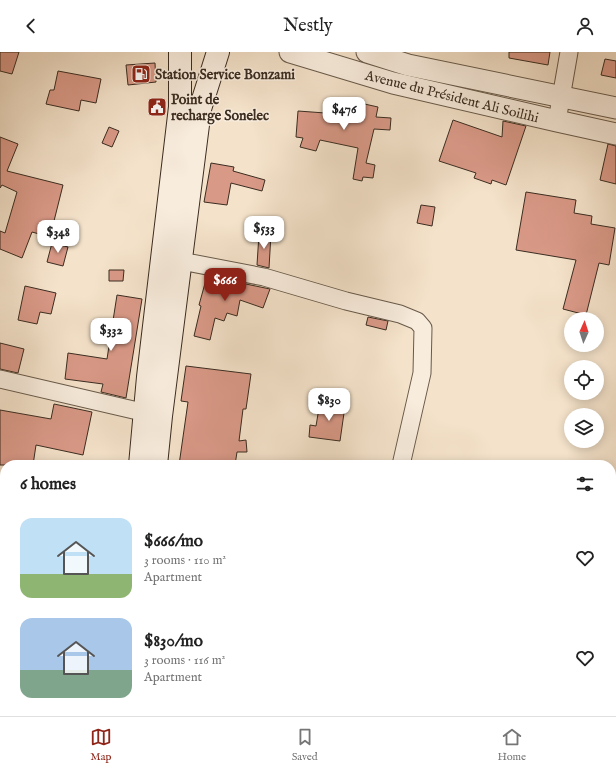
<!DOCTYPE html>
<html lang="en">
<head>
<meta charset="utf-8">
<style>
	body { margin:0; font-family:"IM FELL English",serif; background:#f2f2f2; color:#222; height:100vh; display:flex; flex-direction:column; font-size:15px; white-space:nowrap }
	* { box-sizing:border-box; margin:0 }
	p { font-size:13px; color:#767676 }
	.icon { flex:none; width:22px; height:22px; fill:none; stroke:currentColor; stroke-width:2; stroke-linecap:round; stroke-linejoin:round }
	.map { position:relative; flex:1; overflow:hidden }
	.panel { position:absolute; left:0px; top:408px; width:616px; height:256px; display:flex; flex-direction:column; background:#fff; border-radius:16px 16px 0 0; box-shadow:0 2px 10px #0003 }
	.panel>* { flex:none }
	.needle { width:26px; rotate:3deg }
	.controls { position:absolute; left:564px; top:260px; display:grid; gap:8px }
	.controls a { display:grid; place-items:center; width:40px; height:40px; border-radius:50%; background:#fff; box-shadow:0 2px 10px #0003; font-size:20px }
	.price { position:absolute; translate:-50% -34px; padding:0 9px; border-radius:8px; background:#fff; color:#222; font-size:13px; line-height:26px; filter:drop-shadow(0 1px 2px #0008) }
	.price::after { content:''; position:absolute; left:50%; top:24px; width:12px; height:9px; margin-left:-6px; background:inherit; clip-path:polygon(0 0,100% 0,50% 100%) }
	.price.active { background:#8f2418; color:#fff }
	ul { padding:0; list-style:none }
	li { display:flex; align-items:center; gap:12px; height:100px; padding:0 20px }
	li span { display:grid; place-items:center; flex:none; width:112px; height:80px; border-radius:12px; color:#555 }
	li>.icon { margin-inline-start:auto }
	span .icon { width:48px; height:48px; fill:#fffc; stroke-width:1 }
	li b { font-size:17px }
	h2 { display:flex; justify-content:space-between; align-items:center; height:48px; padding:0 20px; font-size:17px }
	header { display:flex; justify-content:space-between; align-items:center; height:52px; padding:0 20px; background:#fff; font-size:18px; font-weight:600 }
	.tabs { display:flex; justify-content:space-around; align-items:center; height:56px; border-top:1px solid #e0e0e0; background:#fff; font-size:11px; color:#767676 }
	.tabs a { display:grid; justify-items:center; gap:2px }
	.tabs .active { color:#8f2418 }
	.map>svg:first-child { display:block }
	.building { fill:#d99987; stroke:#3a2c20 }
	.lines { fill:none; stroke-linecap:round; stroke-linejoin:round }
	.minor-casing { stroke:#685a4a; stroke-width:19 }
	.tertiary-casing { stroke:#685a4a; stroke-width:23 }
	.secondary-casing { stroke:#3a2c20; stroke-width:24 }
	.minor { stroke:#f8ecdd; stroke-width:17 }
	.tertiary { stroke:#f8ecdd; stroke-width:21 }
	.secondary { stroke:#f8ecdd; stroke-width:22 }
	.labels { text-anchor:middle; stroke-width:3; stroke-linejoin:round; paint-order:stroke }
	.poi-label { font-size:14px; font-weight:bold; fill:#3a2c20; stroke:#f8ecdd; text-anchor:start }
	.street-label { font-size:14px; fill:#3a2c20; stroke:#f8ecdd }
</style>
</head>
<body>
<header><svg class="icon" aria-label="back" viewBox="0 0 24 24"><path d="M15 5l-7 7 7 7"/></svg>Nestly<svg class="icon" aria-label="person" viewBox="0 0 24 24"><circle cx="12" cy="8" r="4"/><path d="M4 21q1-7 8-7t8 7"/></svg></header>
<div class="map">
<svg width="616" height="664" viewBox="0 0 616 664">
	<rect width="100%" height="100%" fill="#f4e2ca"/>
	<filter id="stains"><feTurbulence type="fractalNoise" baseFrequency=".005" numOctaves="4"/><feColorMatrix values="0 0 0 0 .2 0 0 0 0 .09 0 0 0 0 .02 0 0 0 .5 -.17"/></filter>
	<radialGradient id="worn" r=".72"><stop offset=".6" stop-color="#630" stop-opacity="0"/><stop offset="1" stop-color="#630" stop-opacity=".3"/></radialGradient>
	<!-- building -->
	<g class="building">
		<polygon points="0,0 19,0 12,22 0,19"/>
		<polygon points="509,0 550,0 548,13 509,6"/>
		<polygon points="605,7 616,9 616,26 601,23"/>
		<polygon points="155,11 156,30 128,33 126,13"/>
		<polygon points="58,19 101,27 96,51 81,48 79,59 46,52 50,38 54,38"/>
		<polygon points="342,47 378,55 376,65 391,66 390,78 374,77 366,111 375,113 373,126 363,125 362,129 353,127 358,96 320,88 316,99 300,95 303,86 296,85 298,59 339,62"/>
		<polygon points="453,68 502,85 503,69 526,74 506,133 492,128 491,132 474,126 476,121 439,109"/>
		<polygon points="109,75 119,79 112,95 102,91"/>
		<polygon points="0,85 18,92 7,119 63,133 50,185 32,180 22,206 0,197 0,179 5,181 17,140 2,133 0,136"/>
		<polygon points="608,92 616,94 616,132 600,128"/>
		<polygon points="211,111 234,115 233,119 265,128 262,139 231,131 227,153 204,150"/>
		<polygon points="526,140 576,148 574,161 592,164 591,172 615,176 609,213 599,211 586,263 563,257 576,208 516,198"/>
		<polygon points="421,153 435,155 432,174 417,171"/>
		<polygon points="259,182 271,182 269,216 257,213"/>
		<polygon points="52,191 68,195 63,214 47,210"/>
		<polygon points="109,218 124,218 123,229 109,229"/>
		<polygon points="207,224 270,237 263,256 240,248 237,264 227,261 224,269 215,266 210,288 194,284 201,254 199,253"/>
		<polygon points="25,234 56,241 51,262 40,260 37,272 18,268"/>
		<polygon points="117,243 142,247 126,346 101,340 103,332 65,327 68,301 107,307"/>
		<polygon points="368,265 388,269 386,278 366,273"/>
		<polygon points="0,291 24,297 18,321 0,317"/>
		<polygon points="186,314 251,322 246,357 243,357 239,389 246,388 247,400 237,400 235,413 179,413 188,350 181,349"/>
		<polygon points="320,350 345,354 340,389 309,385 310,373 316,374"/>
		<polygon points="54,352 92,360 83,403 36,393 33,413 0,413 0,358 51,367"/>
	</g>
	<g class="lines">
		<!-- minor casing -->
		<g class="minor-casing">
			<g id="minor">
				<polyline points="557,69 569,0"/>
				<polyline points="181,209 264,225 346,249 400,262 417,269 423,276 422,321 401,413"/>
				<polyline points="0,327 155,363"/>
				<polyline points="0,535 5,537"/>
			</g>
		</g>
		<!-- tertiary casing -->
		<g class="tertiary-casing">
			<g id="tertiary">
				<polyline points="290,0 393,31 557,69 616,82"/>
				<polyline points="367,0 408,13 616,56"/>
			</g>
		</g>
		<!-- secondary casing -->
		<g class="secondary-casing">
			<g id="secondary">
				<polyline points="140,413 148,325 180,55 180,0"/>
				<polyline points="156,413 161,364 200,57 218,0"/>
				<polyline points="118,664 118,659"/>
				<polyline points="135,664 135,659"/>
			</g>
		</g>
		<!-- minor -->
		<use href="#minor" class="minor"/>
		<!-- tertiary -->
		<use href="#tertiary" class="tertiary"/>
		<!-- secondary -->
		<use href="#secondary" class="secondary"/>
	</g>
	<!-- icons -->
	<defs>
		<g id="fuel-square" transform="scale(1)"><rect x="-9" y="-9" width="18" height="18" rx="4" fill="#8f2418" stroke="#f8ecdd"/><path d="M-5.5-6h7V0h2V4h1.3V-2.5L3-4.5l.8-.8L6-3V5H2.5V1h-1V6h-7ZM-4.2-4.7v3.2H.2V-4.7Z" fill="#fff"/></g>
		<g id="civic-square" transform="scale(1)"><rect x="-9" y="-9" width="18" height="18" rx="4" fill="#8f2418" stroke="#f8ecdd"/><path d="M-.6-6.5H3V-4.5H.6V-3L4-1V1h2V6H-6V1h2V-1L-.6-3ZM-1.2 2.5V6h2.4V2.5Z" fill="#fff"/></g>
	</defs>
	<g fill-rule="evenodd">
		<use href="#fuel-square" x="141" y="22"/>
		<use href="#civic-square" x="157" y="55"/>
	</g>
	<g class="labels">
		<!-- poi labels -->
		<g class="poi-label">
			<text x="155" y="27">Station Service Bonzami</text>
			<text x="171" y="52">Point de<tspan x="171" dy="16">recharge Sonelec</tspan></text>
		</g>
		<!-- street labels -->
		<g class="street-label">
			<text transform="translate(452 44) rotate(14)" y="5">Avenue du Président Ali Soilihi</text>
		</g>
	</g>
	<rect width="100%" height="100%" filter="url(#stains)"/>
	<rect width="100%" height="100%" fill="url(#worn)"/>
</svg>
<div class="controls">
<a><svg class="needle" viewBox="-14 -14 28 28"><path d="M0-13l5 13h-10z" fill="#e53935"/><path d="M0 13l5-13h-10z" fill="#767676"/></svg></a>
<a><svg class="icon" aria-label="locate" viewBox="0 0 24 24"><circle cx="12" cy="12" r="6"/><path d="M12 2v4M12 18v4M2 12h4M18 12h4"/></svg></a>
<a><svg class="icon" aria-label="layers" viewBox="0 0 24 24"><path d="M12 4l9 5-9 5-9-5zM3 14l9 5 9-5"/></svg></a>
</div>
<b class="price" style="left:344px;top:79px">$476</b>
<b class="price" style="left:264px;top:198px">$533</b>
<b class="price" style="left:58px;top:202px">$348</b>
<b class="price active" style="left:225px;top:250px">$666</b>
<b class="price" style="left:111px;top:300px">$332</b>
<b class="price" style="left:329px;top:370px">$830</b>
<section class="panel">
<h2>6 homes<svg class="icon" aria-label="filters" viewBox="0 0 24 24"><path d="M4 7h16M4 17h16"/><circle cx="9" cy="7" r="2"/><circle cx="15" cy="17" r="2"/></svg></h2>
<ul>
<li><span style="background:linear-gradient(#bfe0f5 70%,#8fb573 0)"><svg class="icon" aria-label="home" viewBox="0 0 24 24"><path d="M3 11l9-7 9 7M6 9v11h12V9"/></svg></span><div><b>$666/mo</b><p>3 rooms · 110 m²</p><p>Apartment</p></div><svg class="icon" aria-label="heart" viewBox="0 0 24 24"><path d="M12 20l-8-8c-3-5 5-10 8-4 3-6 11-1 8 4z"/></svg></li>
<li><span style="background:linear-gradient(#a9c7e8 65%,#7fa58c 0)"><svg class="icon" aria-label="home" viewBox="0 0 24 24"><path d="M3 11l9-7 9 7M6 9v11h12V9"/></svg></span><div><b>$830/mo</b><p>3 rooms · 116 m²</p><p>Apartment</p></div><svg class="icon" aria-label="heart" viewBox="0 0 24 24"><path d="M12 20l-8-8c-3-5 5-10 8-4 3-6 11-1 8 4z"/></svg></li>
</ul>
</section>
</div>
<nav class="tabs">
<a class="active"><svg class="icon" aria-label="map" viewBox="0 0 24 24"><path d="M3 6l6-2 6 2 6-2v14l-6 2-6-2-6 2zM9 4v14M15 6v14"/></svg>Map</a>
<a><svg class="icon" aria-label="saved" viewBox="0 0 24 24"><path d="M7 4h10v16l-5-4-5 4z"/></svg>Saved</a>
<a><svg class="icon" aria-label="home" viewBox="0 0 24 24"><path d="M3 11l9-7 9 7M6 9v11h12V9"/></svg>Home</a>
</nav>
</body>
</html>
